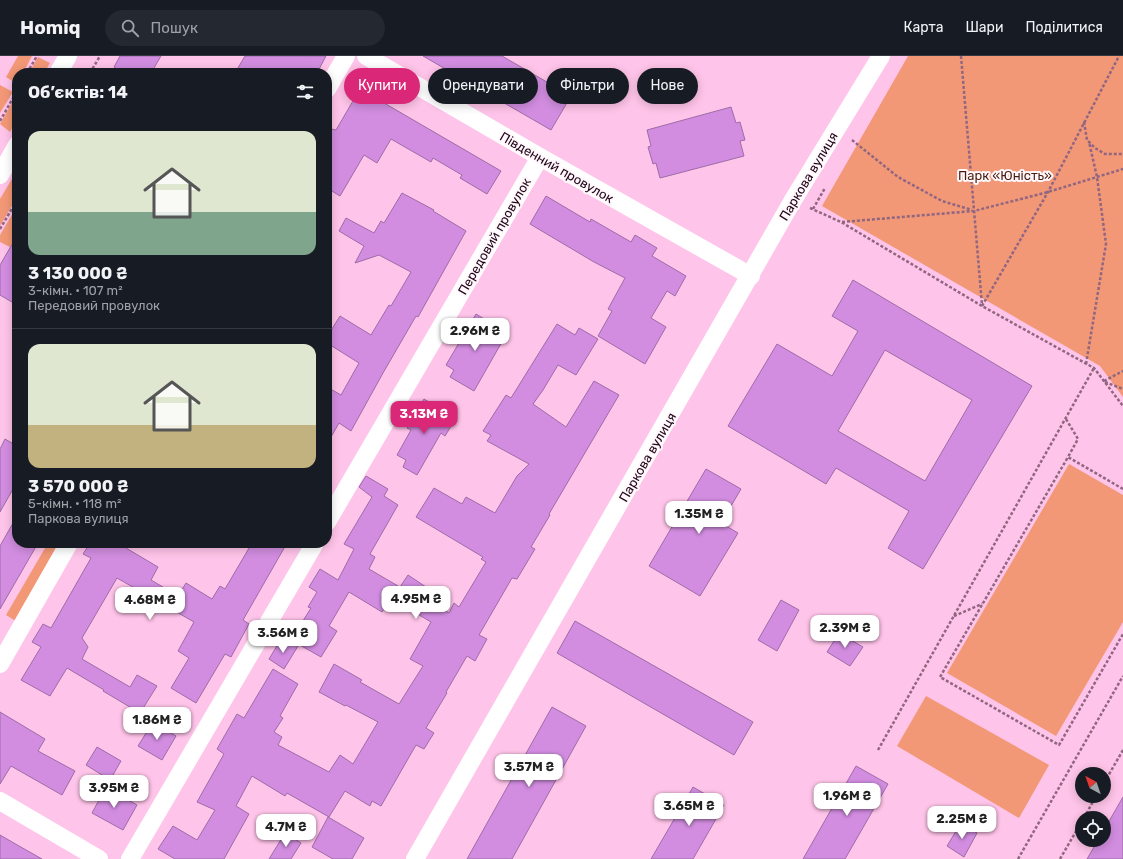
<!DOCTYPE html>
<html lang="uk">
<head>
<meta charset="utf-8">
<style>
	body { margin:0; font-family:Rubik,sans-serif; background:#242831; color:#f1f3f6; height:100vh; display:flex; flex-direction:column; font-size:15px; white-space:nowrap }
	* { box-sizing:border-box; margin:0 }
	p { font-size:13px; color:#9ea1a6 }
	.icon { flex:none; width:22px; height:22px; fill:none; stroke:currentColor; stroke-width:2; stroke-linecap:round; stroke-linejoin:round }
	.map { position:relative; flex:1; overflow:hidden }
	.details { position:absolute; left:12px; top:12px; width:320px; height:480px; display:flex; flex-direction:column; background:#171b24; border-radius:16px; box-shadow:0 2px 10px #0003 }
	.details>* { flex:none }
	.top-card { position:absolute; left:344px; top:12px; width:380px; height:36px; display:flex; gap:8px }
	.needle { width:26px; rotate:320deg }
	.controls { position:absolute; left:1075px; top:711px; display:grid; gap:8px }
	.controls a { display:grid; place-items:center; width:36px; height:36px; border-radius:50%; background:#171b24; box-shadow:0 2px 10px #0003; font-size:20px }
	.price { position:absolute; translate:-50% -34px; padding:0 9px; border-radius:8px; background:#fff; color:#222; font-size:13px; line-height:26px; filter:drop-shadow(0 1px 2px #0008) }
	.price::after { content:''; position:absolute; left:50%; top:24px; width:12px; height:9px; margin-left:-6px; background:inherit; clip-path:polygon(0 0,100% 0,50% 100%) }
	.price.current { background:#db2777; color:#fff }
	ul { padding:0; list-style:none }
	li { display:grid; align-content:center; gap:8px; height:212px; padding:0 16px }
	li+li { border-top:1px solid #363941 }
	li span { display:grid; place-items:center; height:124px; border-radius:12px; color:#555 }
	li>.icon { margin-inline-start:auto }
	span .icon { width:72px; height:72px; fill:#fffc; stroke-width:1 }
	li b { font-size:17px }
	h2 { display:flex; justify-content:space-between; align-items:center; height:48px; padding:0 16px; font-size:17px }
	.tag { padding:0 14px; border-radius:18px; background:#171b24; box-shadow:0 2px 10px #0003; font-size:14px; line-height:36px }
	.tag.current { background:#db2777; color:#fff }
	header { display:flex; align-items:center; gap:24px; box-sizing:border-box; height:56px; padding:0 20px; background:#171b24; border-bottom:1px solid #363941 }
	header strong { font-size:19px }
	nav { display:flex; gap:22px; margin-inline-start:auto; font-size:14px }
	.search { width:280px; height:36px; background:#242831; display:flex; align-items:center; gap:10px; box-sizing:border-box; padding:0 14px; border-radius:22px; color:#9ea1a6; font-size:15px }
	.map>svg:first-child { display:block }
	.green { fill:#f39876 }
	.building { fill:#d28de0; stroke:#9d6ca7; fill-rule:evenodd }
	.lines { fill:none; stroke-linecap:round; stroke-linejoin:round }
	.path { stroke:#906681; stroke-width:2.5; stroke-dasharray:3 2; stroke-linecap:butt }
	.street { stroke:#fff; stroke-width:18 }
	.labels { text-anchor:middle; stroke-width:4; stroke-linejoin:round; paint-order:stroke }
	.street-label { font-size:13px; fill:#1d0516; stroke:#fff7fb }
	.park-label { font-size:13px; fill:#461d0e; stroke:#fff7fb }
</style>
</head>
<body>
<header>
<strong>Homiq</strong>
<div class="search"><svg class="icon" aria-label="search" viewBox="0 0 24 24"><circle cx="10" cy="10" r="6"/><path d="M15 15l6 6"/></svg>Пошук</div>
<nav><a>Карта</a><a>Шари</a><a>Поділитися</a></nav>
</header>
<div class="map">
<svg width="1123" height="803" viewBox="0 0 1123 803">
	<rect width="100%" height="100%" fill="#ffc4e9"/>
	<!-- green -->
	<g class="green">
		<polygon points="18,0 32,0 23,17 17,17 17,28 6,21"/>
		<polygon points="908,0 1123,0 1123,341 1100,310 822,150"/>
		<polygon points="38,1 50,7 44,17 29,17"/>
		<polygon points="0,29 13,36 0,57"/>
		<polygon points="17,38 17,64 10,76 0,68"/>
		<polygon points="16,116 17,117 17,141 0,170 0,143"/>
		<polygon points="17,150 17,180 10,191 0,186 0,179"/>
		<polygon points="1069,408 1123,439 1123,566 1056,680 947,617"/>
		<polygon points="48,487 60,493 19,567 6,559"/>
		<polygon points="926,640 1049,709 1019,762 897,690"/>
	</g>
	<!-- building -->
	<g class="building">
		<polygon points="120,0 161,0 151,17 124,17 114,11"/>
		<polygon points="245,0 326,0 317,17 235,17"/>
		<polygon points="423,0 502,0 571,40 551,74"/>
		<polygon points="360,33 501,115 487,138 460,122 462,119 433,102 431,106 391,83 377,107 364,99 340,140 327,132 327,72 336,74"/>
		<polygon points="731,51 736,67 740,66 745,84 740,85 744,100 660,122 656,107 653,108 648,91 651,90 647,74"/>
		<polygon points="402,137 434,154 433,155 466,175 418,261 416,260 383,317 351,375 339,367 327,388 327,331 341,339 359,307 327,287 327,281 340,260 371,279 389,249 391,250 411,216 379,199 355,207 364,190 339,175 346,162 374,177 381,165 384,167"/>
		<polygon points="546,140 590,166 591,163 631,186 635,179 657,192 652,200 686,220 675,240 667,235 651,262 666,271 645,308 598,280 612,255 608,253 625,222 594,206 530,168"/>
		<polygon points="17,180 17,249 0,239 0,209"/>
		<path d="M853,224L1032,330L923,513L888,492L909,455L836,412L826,428L728,370L777,288L832,320L858,275L832,260ZM885,294L972,344L925,425L838,375Z"/>
		<polygon points="476,258 507,277 474,335 450,321 454,314 446,309"/>
		<polygon points="557,268 575,279 579,272 598,283 576,319 558,309 543,334 533,348 566,371 594,325 619,339 549,458 550,459 531,491 535,493 517,523 512,522 479,579 487,583 475,605 467,600 446,636 447,637 426,672 434,677 424,693 416,689 381,750 372,745 370,750 345,735 329,761 287,737 285,740 252,720 236,750 249,758 224,803 175,803 158,793 173,770 197,784 215,754 197,746 224,698 217,693 237,658 244,662 273,613 298,628 280,660 283,662 274,676 282,681 278,689 329,716 340,699 353,708 378,666 346,649 345,650 319,636 334,608 362,624 360,626 399,648 423,610 410,603 431,566 392,543 408,519 426,531 422,536 425,538 422,543 449,557 454,547 459,551 486,506 481,503 483,501 416,461 434,432 462,448 466,441 495,457 517,420 529,408 487,385 491,379 483,375 506,339 511,342"/>
		<polygon points="424,343 456,362 445,380 441,377 417,419 403,411 406,404 397,399 411,374 407,372"/>
		<polygon points="5,383 17,390 17,426 0,456 0,393"/>
		<polygon points="706,413 741,433 721,467 738,477 700,540 649,510"/>
		<polygon points="366,420 388,433 384,440 398,449 370,498 375,501 369,513 398,530 382,556 349,536 329,570 337,575 321,601 291,584 311,552 308,551 317,536 309,531 320,513 338,524 354,493 344,488 372,441 359,431"/>
		<polygon points="17,460 17,487 38,487 0,553 0,490"/>
		<polygon points="90,487 129,487 126,492 158,511 151,524 178,540 186,527 212,543 220,530 225,533 252,487 287,487 243,564 249,568 231,601 225,598 196,647 171,632 189,602 178,595 194,566 117,522 82,582 88,591 82,603 130,631 137,619 157,630 140,657 103,635 104,634 67,612 50,640 21,624 41,591 32,586 43,568 51,572 91,502 83,498"/>
		<polygon points="781,544 799,554 777,595 758,584"/>
		<polygon points="575,565 753,666 734,699 557,597"/>
		<polygon points="839,577 863,591 850,610 827,596"/>
		<polygon points="280,585 298,590 284,613 269,603"/>
		<polygon points="552,651 586,670 512,803 467,803"/>
		<polygon points="0,656 45,683 38,695 75,715 62,739 11,710 0,728"/>
		<polygon points="153,666 176,680 162,704 138,690"/>
		<polygon points="97,691 121,705 110,724 86,709"/>
		<polygon points="856,710 888,728 845,803 803,803"/>
		<polygon points="106,731 137,749 123,774 92,757"/>
		<polygon points="693,731 724,749 693,803 651,803"/>
		<polygon points="1123,741 1123,803 1087,803 1098,784 1104,784 1104,774"/>
		<polygon points="328,761 364,782 352,803 333,803 312,791"/>
		<polygon points="961,767 977,777 964,801 947,790"/>
		<polygon points="285,777 301,787 291,803 269,803"/>
		<polygon points="0,779 19,790 42,803 0,803"/>
	</g>
	<g class="lines">
		<!-- path -->
		<g class="path">
			<polyline points="961,0 982,249"/>
			<polyline points="27,17 37,0"/>
			<polyline points="90,17 100,0"/>
			<polyline points="0,65 17,35"/>
			<polyline points="1084,66 1087,84 1095,92 1105,98 1123,98"/>
			<polyline points="852,84 898,121 942,145 972,154"/>
			<polyline points="810,152 841,166 982,250 1094,312 1123,350"/>
			<polyline points="813,153 825,132"/>
			<polyline points="842,166 974,155 1048,136 1123,113"/>
			<polyline points="0,173 17,144"/>
			<polyline points="982,250 1048,136 1119,0"/>
			<polyline points="1086,308 1106,188 1097,121 1089,86"/>
			<polyline points="1104,325 1123,315"/>
			<polyline points="1105,326 1123,333"/>
			<polyline points="1066,363 1078,383 1068,401"/>
			<polyline points="1123,433 1068,401 940,621 1059,689 1123,578"/>
			<polyline points="954,560 982,548"/>
			<polyline points="878,694 1094,312"/>
			<polyline points="1104,727 1123,694"/>
			<polyline points="1084,762 1096,740"/>
			<polyline points="1018,803 1123,620"/>
			<polyline points="1060,803 1082,765"/>
		</g>
		<!-- street -->
		<g class="street">
			<polyline points="366,0 540,101 751,220"/>
			<polyline points="58,17 68,0"/>
			<polyline points="327,33 346,0"/>
			<polyline points="0,119 17,89"/>
			<polyline points="327,466 540,101"/>
			<polyline points="0,608 69,487"/>
			<polyline points="0,745 99,803"/>
			<polyline points="130,803 315,487"/>
			<polyline points="415,803 793,144 881,0"/>
		</g>
	</g>
	<g class="labels">
		<!-- street labels -->
		<g class="street-label">
			<text transform="translate(557 111) rotate(30)" y="5">Південний провулок</text>
			<text transform="translate(808 120) rotate(-59)" y="5">Паркова вулиця</text>
			<text transform="translate(494 180) rotate(-60)" y="5">Передовий провулок</text>
			<text transform="translate(647 401) rotate(-60)" y="5">Паркова вулиця</text>
		</g>
		<!-- park labels -->
		<g class="park-label">
			<text x="1005" y="124">Парк «Юність»</text>
		</g>
	</g>
</svg>
<div class="controls">
<a><svg class="needle" viewBox="-14 -14 28 28"><path d="M0-13l5 13h-10z" fill="#e53935"/><path d="M0 13l5-13h-10z" fill="#9ea1a6"/></svg></a>
<a><svg class="icon" aria-label="locate" viewBox="0 0 24 24"><circle cx="12" cy="12" r="6"/><path d="M12 2v4M12 18v4M2 12h4M18 12h4"/></svg></a>
</div>
<b class="price" style="left:475px;top:296px">2.96M ₴</b>
<b class="price current" style="left:424px;top:379px">3.13M ₴</b>
<b class="price" style="left:699px;top:479px">1.35M ₴</b>
<b class="price" style="left:416px;top:564px">4.95M ₴</b>
<b class="price" style="left:150px;top:565px">4.68M ₴</b>
<b class="price" style="left:845px;top:593px">2.39M ₴</b>
<b class="price" style="left:283px;top:598px">3.56M ₴</b>
<b class="price" style="left:157px;top:685px">1.86M ₴</b>
<b class="price" style="left:529px;top:732px">3.57M ₴</b>
<b class="price" style="left:114px;top:753px">3.95M ₴</b>
<b class="price" style="left:847px;top:761px">1.96M ₴</b>
<b class="price" style="left:689px;top:771px">3.65M ₴</b>
<b class="price" style="left:962px;top:784px">2.25M ₴</b>
<b class="price" style="left:286px;top:792px">4.7M ₴</b>
<div class="top-card">
<a class="tag current">Купити</a>
<a class="tag">Орендувати</a>
<a class="tag">Фільтри</a>
<a class="tag">Нове</a>
</div>
<section class="details">
<h2>Об’єктів: 14<svg class="icon" aria-label="filters" viewBox="0 0 24 24"><path d="M4 7h16M4 17h16"/><circle cx="9" cy="7" r="2"/><circle cx="15" cy="17" r="2"/></svg></h2>
<ul>
<li><span style="background:linear-gradient(#dfe7d0 65%,#7fa58c 0)"><svg class="icon" aria-label="home" viewBox="0 0 24 24"><path d="M3 11l9-7 9 7M6 9v11h12V9"/></svg></span><div><b>3 130 000 ₴</b><p>3-кімн. · 107 m²</p><p>Передовий провулок</p></div></li>
<li><span style="background:linear-gradient(#dfe7d0 65%,#c2b280 0)"><svg class="icon" aria-label="home" viewBox="0 0 24 24"><path d="M3 11l9-7 9 7M6 9v11h12V9"/></svg></span><div><b>3 570 000 ₴</b><p>5-кімн. · 118 m²</p><p>Паркова вулиця</p></div></li>
</ul>
</section>
</div>
</body>
</html>
